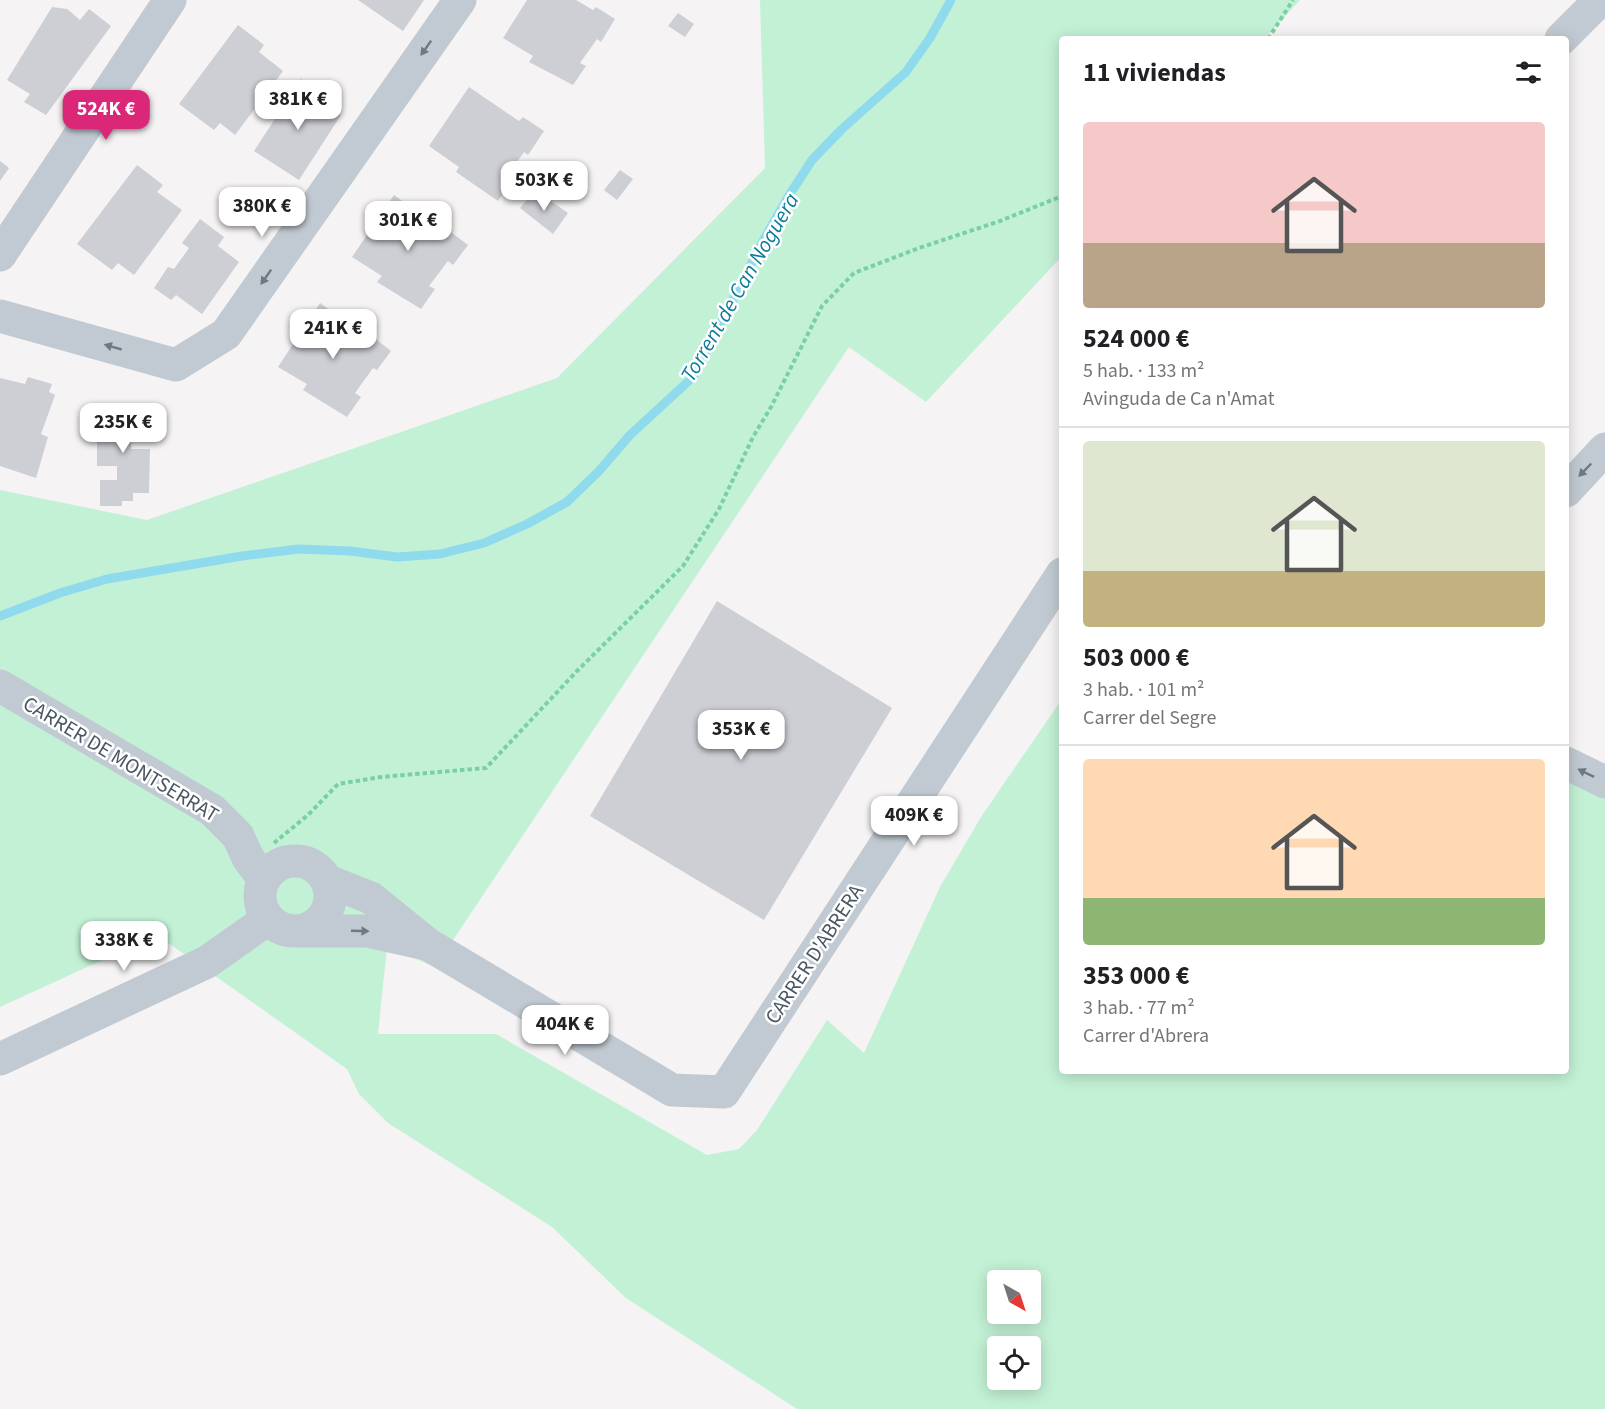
<!DOCTYPE html>
<html lang="es">
<head>
<meta charset="utf-8">
<style>
	body { margin:0; font-family:"Source Sans 3",sans-serif; background:#f2f2f2; color:#202124; height:100vh; display:flex; flex-direction:column; font-size:22px; white-space:nowrap }
	* { box-sizing:border-box; margin:0 }
	p { font-size:20px; color:#757577 }
	.icon { flex:none; width:33px; height:33px; fill:none; stroke:currentColor; stroke-width:2; stroke-linecap:round; stroke-linejoin:round }
	.map { position:relative; flex:1; overflow:hidden }
	.panel { position:absolute; left:1059px; top:36px; width:510px; height:1038px; display:flex; flex-direction:column; background:#fff; border-radius:6px; box-shadow:0 3px 15px #0003 }
	.panel>* { flex:none }
	.needle { width:39px; rotate:141deg }
	.fabs { position:absolute; left:987px; top:1270px; display:grid; gap:12px }
	.fabs a { display:grid; place-items:center; width:54px; height:54px; border-radius:6px; background:#fff; box-shadow:0 3px 15px #0003; font-size:30px }
	.price { position:absolute; translate:-50% -51px; padding:0 14px; border-radius:12px; background:#fff; color:#222; font-size:20px; line-height:39px; filter:drop-shadow(0 2px 3px #0008) }
	.price::after { content:''; position:absolute; left:50%; top:36px; width:18px; height:14px; margin-left:-9px; background:inherit; clip-path:polygon(0 0,100% 0,50% 100%) }
	.price.current { background:#db2777; color:#fff }
	ul { padding:0; list-style:none }
	li { display:grid; align-content:center; gap:12px; height:318px; padding:0 24px }
	li+li { border-top:2px solid #e0e0e0 }
	li span { display:grid; place-items:center; height:186px; border-radius:6px; color:#555 }
	li>.icon { margin-inline-start:auto }
	span .icon { width:108px; height:108px; fill:#fffc; stroke-width:1 }
	li b { font-size:26px }
	h2 { display:flex; justify-content:space-between; align-items:center; height:72px; padding:0 24px; font-size:26px }
	.map>svg:first-child { display:block }
	.green { fill:#c3f1d5; fill-rule:evenodd }
	.lines { fill:none; stroke-linecap:round; stroke-linejoin:round }
	.stream { stroke:#90daee; stroke-width:9 }
	.building { fill:#cdcfd5 }
	.path { stroke:#7ad0a6; stroke-width:4; stroke-dasharray:4.5 3; stroke-linecap:butt }
	.minor { stroke:#c1cad2; stroke-width:33 }
	.oneway { fill:#6e7983 }
	.labels { text-anchor:middle; stroke-width:5; stroke-linejoin:round; paint-order:stroke }
	.street-label { font-size:21px; fill:#4a5661; stroke:#fff }
	.water-label { font-size:22px; font-style:italic; fill:#0c7c9b; stroke:#fff }
</style>
</head>
<body>
<div class="map">
<svg width="1605" height="1409" viewBox="0 0 1605 1409">
	<rect width="100%" height="100%" fill="#f5f3f3"/>
	<!-- green -->
	<path class="green" d="M760,0H1300L1264,39H1062V256L926,402L849,347L435,967L387,947L378,1034H496L707,1155L739,1149L757,1130L827,1020L864,1053L940,887L981,817L1062,699V1071H1566V777L1605,795V1409H797L626,1298L552,1227L388,1123L359,1094L347,1069L157,935L0,1007V490L147,520L557,378L765,168ZM998,1281H1030V1314H998ZM998,1347H1030V1380H998Z"/>
	<g class="lines">
		<!-- stream -->
		<polyline class="stream" points="0,616 60,593 107,579 242,556 299,549 350,551 397,557 440,554 484,543 527,524 567,502 599,471 630,435 693,377 763,241 788,197 812,160 842,129 906,72 930,38 951,0"/>
	</g>
	<!-- building -->
	<g class="building">
		<polygon points="358,0 424,0 403,31"/>
		<polygon points="527,0 576,0 593,10 596,7 615,19 601,42 597,39 580,63 586,66 573,85 529,62 533,56 503,38"/>
		<polygon points="52,7 67,9 80,20 89,9 111,26 46,115 24,102 30,94 7,80"/>
		<polygon points="678,13 694,24 685,37 668,26"/>
		<polygon points="238,25 264,45 259,52 283,71 235,135 220,123 214,130 179,104"/>
		<polygon points="301,79 323,95 318,99 341,115 299,180 254,151"/>
		<polygon points="469,87 519,121 523,117 544,131 528,155 524,152 507,176 512,180 498,201 456,172 459,167 429,146"/>
		<polygon points="0,161 9,168 0,181"/>
		<polygon points="137,165 163,185 157,192 182,210 134,275 118,263 112,270 77,244"/>
		<polygon points="620,170 633,179 617,200 604,190"/>
		<polygon points="535,190 568,213 553,234 520,208"/>
		<polygon points="394,195 446,233 448,230 468,245 453,265 448,261 429,286 435,289 421,309 377,282 382,276 352,257"/>
		<polygon points="200,219 224,237 218,246 239,262 202,314 176,295 171,300 154,288 168,267 174,269 189,248 182,243"/>
		<polygon points="320,303 372,340 373,337 391,351 377,370 373,368 355,393 361,397 347,417 303,390 307,384 278,367"/>
		<polygon points="28,377 52,384 49,392 55,395 41,434 48,437 36,478 0,466 0,378 25,384"/>
		<polygon points="97,409 148,409 148,435 131,435 131,449 150,449 149,493 133,493 133,501 122,501 122,506 100,506 100,480 117,480 117,466 97,466"/>
		<polygon points="717,601 892,708 764,920 590,816"/>
	</g>
	<g class="lines">
		<!-- path -->
		<g class="path">
			<polyline points="1268,39 1293,0"/>
			<polyline points="274,843 308,815 338,784 381,777 486,768 576,672 683,566 719,509 753,437 771,407 822,306 854,273 919,248 1000,221 1062,196"/>
		</g>
		<!-- minor -->
		<g class="minor">
			<polyline points="1561,39 1600,0"/>
			<polyline points="0,255 170,0"/>
			<polyline points="0,316 176,365 226,334 460,0"/>
			<polyline points="1566,491 1605,449"/>
			<polyline points="0,686 212,810 238,836 248,858 263,878"/>
			<polyline points="1566,763 1605,782"/>
			<circle cx="295" cy="896" r="35"/>
			<polyline points="328,881 371,898 429,945 672,1090 724,1092 1062,574"/>
			<polyline points="301,931 367,931 421,943"/>
			<polyline points="0,1059 207,962 268,919"/>
		</g>
	</g>
	<!-- one-way arrows -->
	<defs><path id="oneway-solid" d="M-6-.8H1V-3.2L6.5 0L1 3.2V.8H-6Z" transform="scale(1.5)"/></defs>
	<g class="oneway">
		<use href="#oneway-solid" transform="translate(426 48) rotate(125)"/>
		<use href="#oneway-solid" transform="translate(266 277) rotate(125)"/>
		<use href="#oneway-solid" transform="translate(113 347) rotate(-164)"/>
		<use href="#oneway-solid" transform="translate(1585 470) rotate(134)"/>
		<use href="#oneway-solid" transform="translate(1586 773) rotate(-154)"/>
		<use href="#oneway-solid" transform="translate(360 931) rotate(2)"/>
	</g>
	<g class="labels">
		<!-- street labels -->
		<g class="street-label">
			<text transform="translate(121 759) rotate(31)" y="7">CARRER DE MONTSERRAT</text>
			<text transform="translate(814 954) rotate(-57)" y="7">CARRER D'ABRERA</text>
		</g>
		<!-- water labels -->
		<g class="water-label">
			<text transform="translate(739 287) rotate(-60)" y="8">Torrent de Can Noguera</text>
		</g>
	</g>
</svg>
<div class="fabs">
<a><svg class="needle" viewBox="-14 -14 28 28"><path d="M0-13l5 13h-10z" fill="#e53935"/><path d="M0 13l5-13h-10z" fill="#757577"/></svg></a>
<a><svg class="icon" aria-label="locate" viewBox="0 0 24 24"><circle cx="12" cy="12" r="6"/><path d="M12 2v4M12 18v4M2 12h4M18 12h4"/></svg></a>
</div>
<b class="price" style="left:298px;top:131px">381K €</b>
<b class="price current" style="left:106px;top:141px">524K €</b>
<b class="price" style="left:544px;top:212px">503K €</b>
<b class="price" style="left:262px;top:238px">380K €</b>
<b class="price" style="left:408px;top:252px">301K €</b>
<b class="price" style="left:333px;top:360px">241K €</b>
<b class="price" style="left:123px;top:454px">235K €</b>
<b class="price" style="left:741px;top:761px">353K €</b>
<b class="price" style="left:914px;top:847px">409K €</b>
<b class="price" style="left:124px;top:972px">338K €</b>
<b class="price" style="left:565px;top:1056px">404K €</b>
<section class="panel">
<h2>11 viviendas<svg class="icon" aria-label="filters" viewBox="0 0 24 24"><path d="M4 7h16M4 17h16"/><circle cx="9" cy="7" r="2"/><circle cx="15" cy="17" r="2"/></svg></h2>
<ul>
<li><span style="background:linear-gradient(#f6c9c9 65%,#b9a48a 0)"><svg class="icon" aria-label="home" viewBox="0 0 24 24"><path d="M3 11l9-7 9 7M6 9v11h12V9"/></svg></span><div><b>524 000 €</b><p>5 hab. · 133 m²</p><p>Avinguda de Ca n'Amat</p></div></li>
<li><span style="background:linear-gradient(#dfe7d0 70%,#c2b280 0)"><svg class="icon" aria-label="home" viewBox="0 0 24 24"><path d="M3 11l9-7 9 7M6 9v11h12V9"/></svg></span><div><b>503 000 €</b><p>3 hab. · 101 m²</p><p>Carrer del Segre</p></div></li>
<li><span style="background:linear-gradient(#ffd9b3 75%,#8fb573 0)"><svg class="icon" aria-label="home" viewBox="0 0 24 24"><path d="M3 11l9-7 9 7M6 9v11h12V9"/></svg></span><div><b>353 000 €</b><p>3 hab. · 77 m²</p><p>Carrer d'Abrera</p></div></li>
</ul>
</section>
</div>
</body>
</html>
